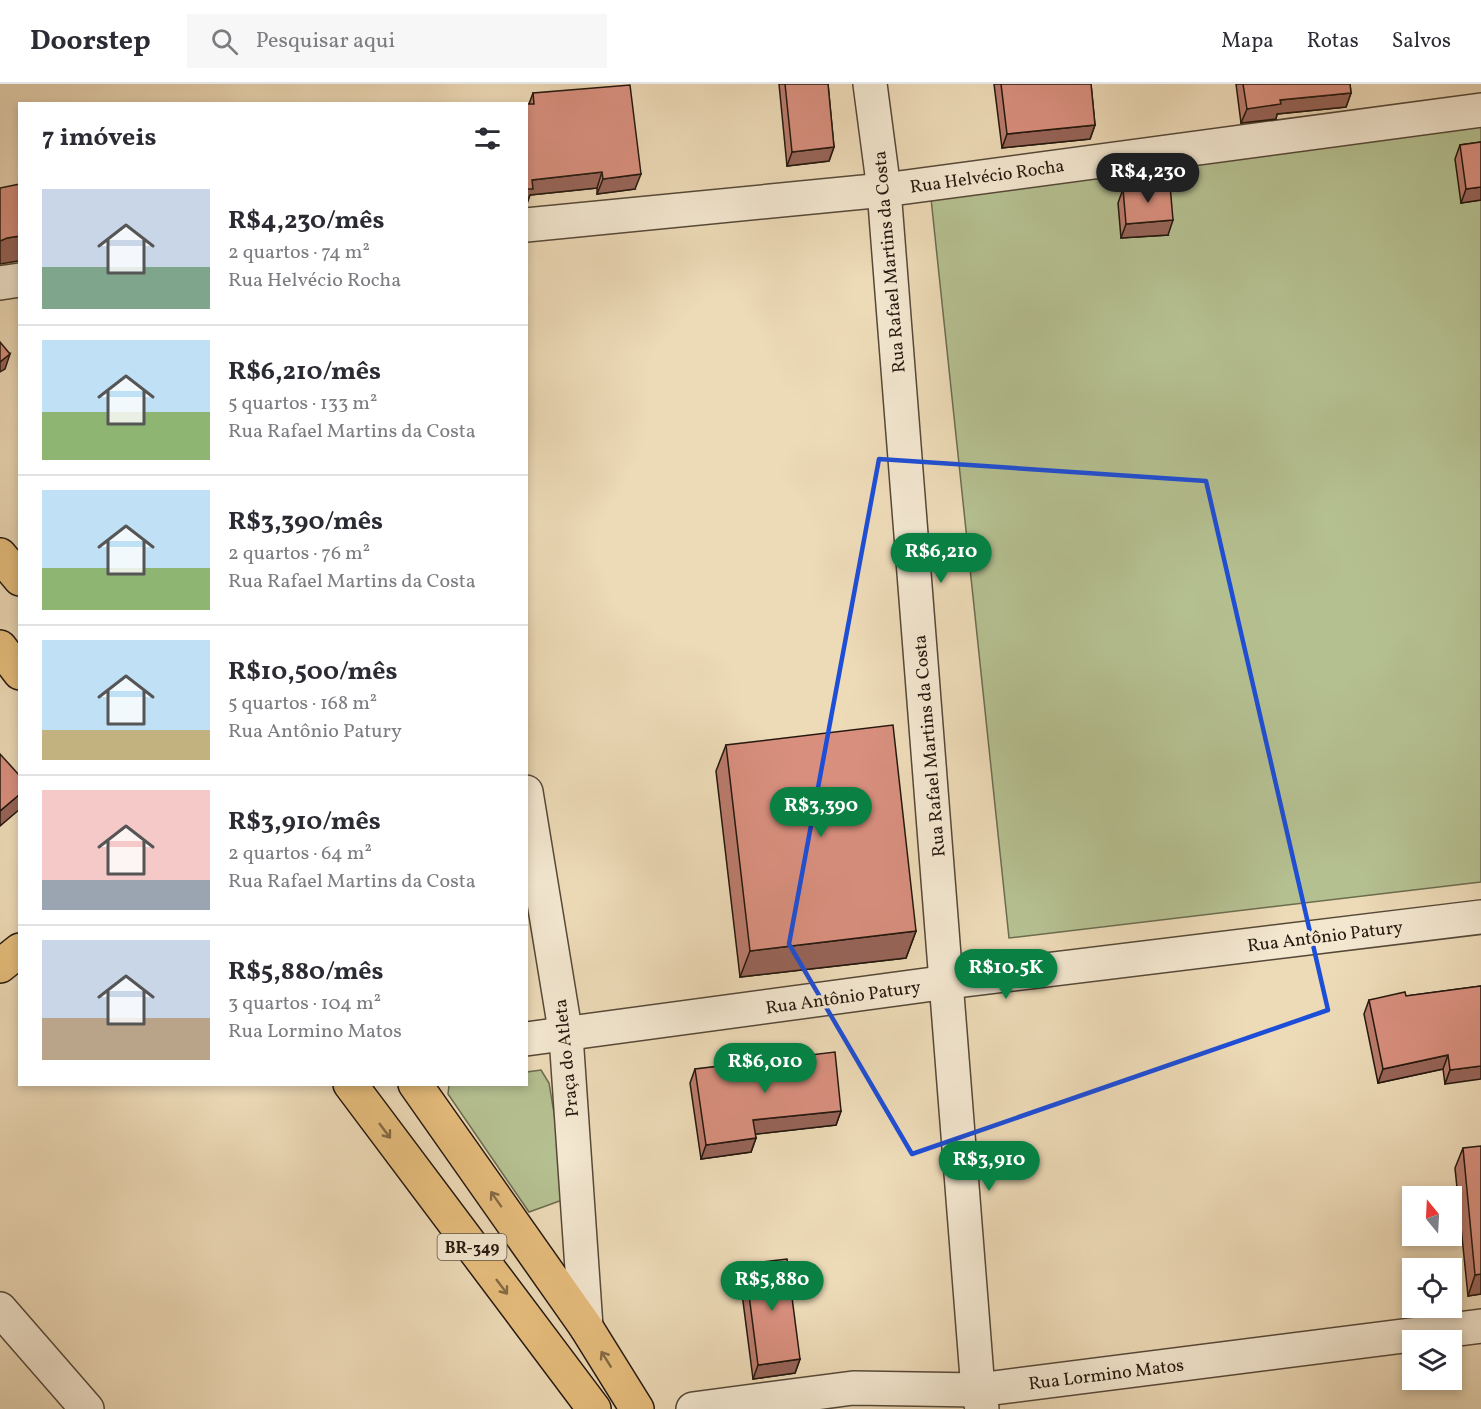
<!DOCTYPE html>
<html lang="pt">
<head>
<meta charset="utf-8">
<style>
	body { margin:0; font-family:Vollkorn,serif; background:#f7f7f7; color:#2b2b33; height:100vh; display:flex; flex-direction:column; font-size:22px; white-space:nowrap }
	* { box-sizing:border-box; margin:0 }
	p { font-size:20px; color:#7c7c81 }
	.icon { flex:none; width:33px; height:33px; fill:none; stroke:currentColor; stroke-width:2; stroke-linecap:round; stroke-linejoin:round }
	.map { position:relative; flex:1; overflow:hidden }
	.side { position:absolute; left:18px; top:18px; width:510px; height:984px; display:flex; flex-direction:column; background:#fff; border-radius:0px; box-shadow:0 3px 9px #0003 }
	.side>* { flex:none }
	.needle { width:39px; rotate:342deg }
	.fabs { position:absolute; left:1402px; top:1102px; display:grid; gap:12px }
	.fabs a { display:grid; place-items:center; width:60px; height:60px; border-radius:0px; background:#fff; box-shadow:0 3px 9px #0003; font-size:30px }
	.price { position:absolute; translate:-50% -51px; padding:0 14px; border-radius:21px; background:#0b8043; color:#fff; font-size:20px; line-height:39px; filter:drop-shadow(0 2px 3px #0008) }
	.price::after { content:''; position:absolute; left:50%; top:36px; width:18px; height:14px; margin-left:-9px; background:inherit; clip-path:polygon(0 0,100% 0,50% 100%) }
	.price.active { background:#222; color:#fff }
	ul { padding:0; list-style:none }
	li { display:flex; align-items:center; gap:18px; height:150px; padding:0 24px }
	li+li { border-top:2px solid #e1e1e2 }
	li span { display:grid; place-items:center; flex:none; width:168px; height:120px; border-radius:0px; color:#555 }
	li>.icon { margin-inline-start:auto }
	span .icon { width:72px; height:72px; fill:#fffc; stroke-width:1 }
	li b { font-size:26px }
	h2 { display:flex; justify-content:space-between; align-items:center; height:72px; padding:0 24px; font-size:26px }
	header { display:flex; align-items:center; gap:36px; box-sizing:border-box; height:84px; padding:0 30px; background:#fff; border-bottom:2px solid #e1e1e2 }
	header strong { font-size:28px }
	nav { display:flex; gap:33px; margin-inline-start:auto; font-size:21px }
	.search { width:420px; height:54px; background:#f7f7f7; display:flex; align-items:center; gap:15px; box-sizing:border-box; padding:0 21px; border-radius:0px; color:#7c7c81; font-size:22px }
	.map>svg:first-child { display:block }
	.park { fill:#b5c091; stroke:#6c6c50; stroke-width:1.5 }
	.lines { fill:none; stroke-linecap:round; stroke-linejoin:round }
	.street-casing { stroke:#564838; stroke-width:36 }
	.primary-casing { stroke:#24180e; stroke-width:36 }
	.street { stroke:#f3e7d0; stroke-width:33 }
	.primary { stroke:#e6bd7c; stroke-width:33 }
	.wall { fill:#ba7b6c; stroke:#24180e; stroke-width:1.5 }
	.shaded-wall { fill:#976458; stroke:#24180e; stroke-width:1.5 }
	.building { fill:#d88f7e; stroke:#24180e; stroke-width:1.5 }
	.oneway { stroke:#856a45 }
	.marked { fill:none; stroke:#1d4ed8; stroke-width:4.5; stroke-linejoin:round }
	.labels { text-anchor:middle; stroke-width:6; stroke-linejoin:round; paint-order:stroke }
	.shield { fill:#f3e7d0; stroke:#625648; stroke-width:1.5 }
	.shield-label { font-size:16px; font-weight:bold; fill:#24180e }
	.street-label { font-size:18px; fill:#24180e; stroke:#f3e7d0 }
</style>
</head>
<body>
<header>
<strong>Doorstep</strong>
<div class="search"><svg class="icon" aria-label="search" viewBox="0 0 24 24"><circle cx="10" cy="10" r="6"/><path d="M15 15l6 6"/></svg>Pesquisar aqui</div>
<nav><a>Mapa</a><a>Rotas</a><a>Salvos</a></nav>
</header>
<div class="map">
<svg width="1481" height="1325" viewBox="0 0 1481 1325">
	<rect width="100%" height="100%" fill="#eddab7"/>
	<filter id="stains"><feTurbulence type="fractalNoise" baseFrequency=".00333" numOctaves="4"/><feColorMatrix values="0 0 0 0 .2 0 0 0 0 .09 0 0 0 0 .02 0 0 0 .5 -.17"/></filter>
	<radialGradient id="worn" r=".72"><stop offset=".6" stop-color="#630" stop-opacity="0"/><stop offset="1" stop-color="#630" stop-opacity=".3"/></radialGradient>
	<!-- park -->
	<g class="park">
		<polygon points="1481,35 1481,798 1009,854 930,105"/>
		<polygon points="541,986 549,999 568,1114 529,1128 448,1010 449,1001 526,1000 527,988"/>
	</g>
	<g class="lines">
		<!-- street casing -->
		<g class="street-casing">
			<g id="street">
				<polyline points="870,0 884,106 978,1306 982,1325"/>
				<polyline points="526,141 884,106 1481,26"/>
				<polyline points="0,199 20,196"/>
				<polyline points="526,708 566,952 586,1243"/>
				<polyline points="526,955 948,898 1481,833"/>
				<polyline points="0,1225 87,1325"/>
				<polyline points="693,1325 853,1304 978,1306 1481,1242"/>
			</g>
		</g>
		<!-- primary casing -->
		<g class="primary-casing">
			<g id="primary">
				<polyline points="0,471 20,495"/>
				<polyline points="0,563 20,589"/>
				<polyline points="0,882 20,866"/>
				<polyline points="350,1000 594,1325"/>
				<polyline points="415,1000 586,1243 637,1325"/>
			</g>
		</g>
		<!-- street -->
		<use href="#street" class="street"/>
		<!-- primary -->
		<use href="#primary" class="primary"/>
	</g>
	<!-- wall -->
	<g class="wall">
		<polygon points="779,0 828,0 834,63 829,77 787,82"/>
		<polygon points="994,0 1091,0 1095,41 1090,55 1002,64"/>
		<polygon points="1236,0 1350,0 1351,9 1346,23 1277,30 1276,35 1241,39"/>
		<polygon points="533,9 635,105 597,110 597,104 530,111 527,120 529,20"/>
		<polygon points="1481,58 1481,116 1461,119 1455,75 1460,61"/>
		<polygon points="1123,105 1168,151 1121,154 1118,119"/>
		<polygon points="726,661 916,847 906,874 740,893 716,687"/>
		<polygon points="1481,902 1445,1000 1443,985 1378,999 1364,930 1369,916 1406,912"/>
		<polygon points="695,985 841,1027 836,1041 755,1050 756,1054 751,1068 701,1075 690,999"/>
		<polygon points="1463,1064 1481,1210 1468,1212 1455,1084"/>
		<polygon points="745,1180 800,1275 795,1289 753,1295 740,1194"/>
	</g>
	<!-- shaded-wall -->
	<g class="shaded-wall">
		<polygon points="1351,9 1346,23 1277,30 1276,35 1241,39 1247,25 1280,16"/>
		<polygon points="1095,41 1090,55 1002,64 1007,50"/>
		<polygon points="834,63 829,77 787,82 792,68"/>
		<polygon points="602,88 597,104 530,111 526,120 526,105 532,96"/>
		<polygon points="641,90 635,105 597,110 603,95"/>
		<polygon points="1481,103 1481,116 1461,119 1466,105"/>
		<polygon points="1173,136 1168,151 1121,154 1126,140"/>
		<polygon points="20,152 20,173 18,177 0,180 0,157 7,154"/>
		<polygon points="10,270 5,285 0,288 0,278"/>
		<polygon points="20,710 20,725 0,742 0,727"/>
		<polygon points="916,847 906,874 740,893 750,867"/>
		<polygon points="1448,971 1443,985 1378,999 1383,985"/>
		<polygon points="1481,982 1481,995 1445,1000 1450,986"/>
		<polygon points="841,1027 836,1041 748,1051 753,1036"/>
		<polygon points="756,1054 751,1068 701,1075 706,1061"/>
		<polygon points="1481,1190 1481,1210 1468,1212 1475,1191"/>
		<polygon points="800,1275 795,1289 753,1295 758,1281"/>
	</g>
	<!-- building -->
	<g class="building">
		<polygon points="785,0 828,0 834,63 792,68"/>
		<polygon points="1001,0 1091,0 1095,41 1007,50"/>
		<polygon points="1243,0 1350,0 1351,9 1280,16 1281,20 1247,25"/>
		<polygon points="630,1 641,90 603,95 602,88 532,96 533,105 526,105 526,20 534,20 533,9"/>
		<polygon points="1481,58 1481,103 1466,105 1460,61"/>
		<polygon points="20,100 20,152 7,154 0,157 0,104"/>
		<polygon points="1170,101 1173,136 1126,140 1123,105"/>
		<polygon points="0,258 10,270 0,278"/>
		<polygon points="893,641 916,847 750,867 726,661"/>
		<polygon points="0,670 20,692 20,710 0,727"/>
		<polygon points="1481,902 1481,982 1450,986 1448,971 1383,985 1369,916 1405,908 1406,912"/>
		<polygon points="835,968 841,1027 753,1036 756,1054 706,1061 695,985"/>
		<polygon points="1481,1062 1481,1190 1475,1191 1463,1064"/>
		<polygon points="787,1175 800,1275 758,1281 745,1180"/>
	</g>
	<!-- one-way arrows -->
	<defs><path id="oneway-shaft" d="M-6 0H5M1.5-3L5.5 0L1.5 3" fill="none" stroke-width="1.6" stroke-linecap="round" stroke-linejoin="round" transform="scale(1.5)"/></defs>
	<g class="oneway">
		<use href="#oneway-shaft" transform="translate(385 1047) rotate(53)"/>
		<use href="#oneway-shaft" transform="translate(496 1115) rotate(-125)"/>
		<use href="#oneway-shaft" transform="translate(502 1203) rotate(53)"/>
		<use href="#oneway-shaft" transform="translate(606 1275) rotate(-122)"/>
	</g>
	<!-- marked area -->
	<path class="marked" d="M879,375L1206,397L1328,926L912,1070L789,860Z"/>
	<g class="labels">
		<!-- shield labels -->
		<rect class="shield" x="437.5" y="1150" width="69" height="26" rx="4.5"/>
		<g class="shield-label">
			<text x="472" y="1169">BR-349</text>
		</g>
		<!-- street labels -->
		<g class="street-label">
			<text transform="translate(987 92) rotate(-8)" y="6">Rua Helvécio Rocha</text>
			<text transform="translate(889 178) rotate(-95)" y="6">Rua Rafael Martins da Costa</text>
			<text transform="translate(929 662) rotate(-95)" y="6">Rua Rafael Martins da Costa</text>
			<text transform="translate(1325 852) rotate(-7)" y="6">Rua Antônio Patury</text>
			<text transform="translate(843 913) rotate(-8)" y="6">Rua Antônio Patury</text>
			<text transform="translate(566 974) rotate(-96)" y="6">Praça do Atleta</text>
			<text transform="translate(1106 1290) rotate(-7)" y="6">Rua Lormino Matos</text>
		</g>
	</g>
	<rect width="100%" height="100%" filter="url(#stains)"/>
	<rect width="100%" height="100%" fill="url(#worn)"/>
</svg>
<div class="fabs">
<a><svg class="needle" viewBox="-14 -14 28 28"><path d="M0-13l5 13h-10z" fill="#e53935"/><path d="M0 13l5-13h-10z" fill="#7c7c81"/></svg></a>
<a><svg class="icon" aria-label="locate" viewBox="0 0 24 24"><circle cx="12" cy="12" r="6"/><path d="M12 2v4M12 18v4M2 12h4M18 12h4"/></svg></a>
<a><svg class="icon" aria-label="layers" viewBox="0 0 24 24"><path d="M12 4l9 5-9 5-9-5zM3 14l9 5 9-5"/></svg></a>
</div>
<b class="price active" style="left:1148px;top:120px">R$4,230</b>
<b class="price" style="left:941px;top:500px">R$6,210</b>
<b class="price" style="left:821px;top:754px">R$3,390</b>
<b class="price" style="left:1006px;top:916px">R$10.5K</b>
<b class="price" style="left:765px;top:1010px">R$6,010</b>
<b class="price" style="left:989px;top:1108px">R$3,910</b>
<b class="price" style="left:772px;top:1228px">R$5,880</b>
<section class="side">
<h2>7 imóveis<svg class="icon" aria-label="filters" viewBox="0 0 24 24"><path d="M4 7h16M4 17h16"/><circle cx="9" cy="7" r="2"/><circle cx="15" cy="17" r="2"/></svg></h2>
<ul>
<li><span style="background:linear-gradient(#c9d6e8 65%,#7fa58c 0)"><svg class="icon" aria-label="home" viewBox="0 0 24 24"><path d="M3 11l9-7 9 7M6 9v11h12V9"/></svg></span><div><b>R$4,230/mês</b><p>2 quartos · 74 m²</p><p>Rua Helvécio Rocha</p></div></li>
<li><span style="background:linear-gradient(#bfe0f5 60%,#8fb573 0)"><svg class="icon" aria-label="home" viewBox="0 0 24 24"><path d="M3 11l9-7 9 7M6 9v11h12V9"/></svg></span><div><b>R$6,210/mês</b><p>5 quartos · 133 m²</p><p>Rua Rafael Martins da Costa</p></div></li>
<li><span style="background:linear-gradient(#bfe0f5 65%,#8fb573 0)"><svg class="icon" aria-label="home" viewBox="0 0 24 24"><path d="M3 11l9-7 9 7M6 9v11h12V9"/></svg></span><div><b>R$3,390/mês</b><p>2 quartos · 76 m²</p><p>Rua Rafael Martins da Costa</p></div></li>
<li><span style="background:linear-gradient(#bfe0f5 75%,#c2b280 0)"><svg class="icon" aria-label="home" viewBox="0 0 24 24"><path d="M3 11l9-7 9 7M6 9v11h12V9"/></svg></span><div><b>R$10,500/mês</b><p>5 quartos · 168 m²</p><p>Rua Antônio Patury</p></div></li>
<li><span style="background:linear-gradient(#f6c9c9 75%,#9aa5b1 0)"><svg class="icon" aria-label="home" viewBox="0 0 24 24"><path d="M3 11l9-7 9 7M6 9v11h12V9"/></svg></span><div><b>R$3,910/mês</b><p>2 quartos · 64 m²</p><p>Rua Rafael Martins da Costa</p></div></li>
<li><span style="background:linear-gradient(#c9d6e8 65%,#b9a48a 0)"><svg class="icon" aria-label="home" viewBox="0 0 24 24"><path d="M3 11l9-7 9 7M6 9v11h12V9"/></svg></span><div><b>R$5,880/mês</b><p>3 quartos · 104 m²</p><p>Rua Lormino Matos</p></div></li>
</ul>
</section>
</div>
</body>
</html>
